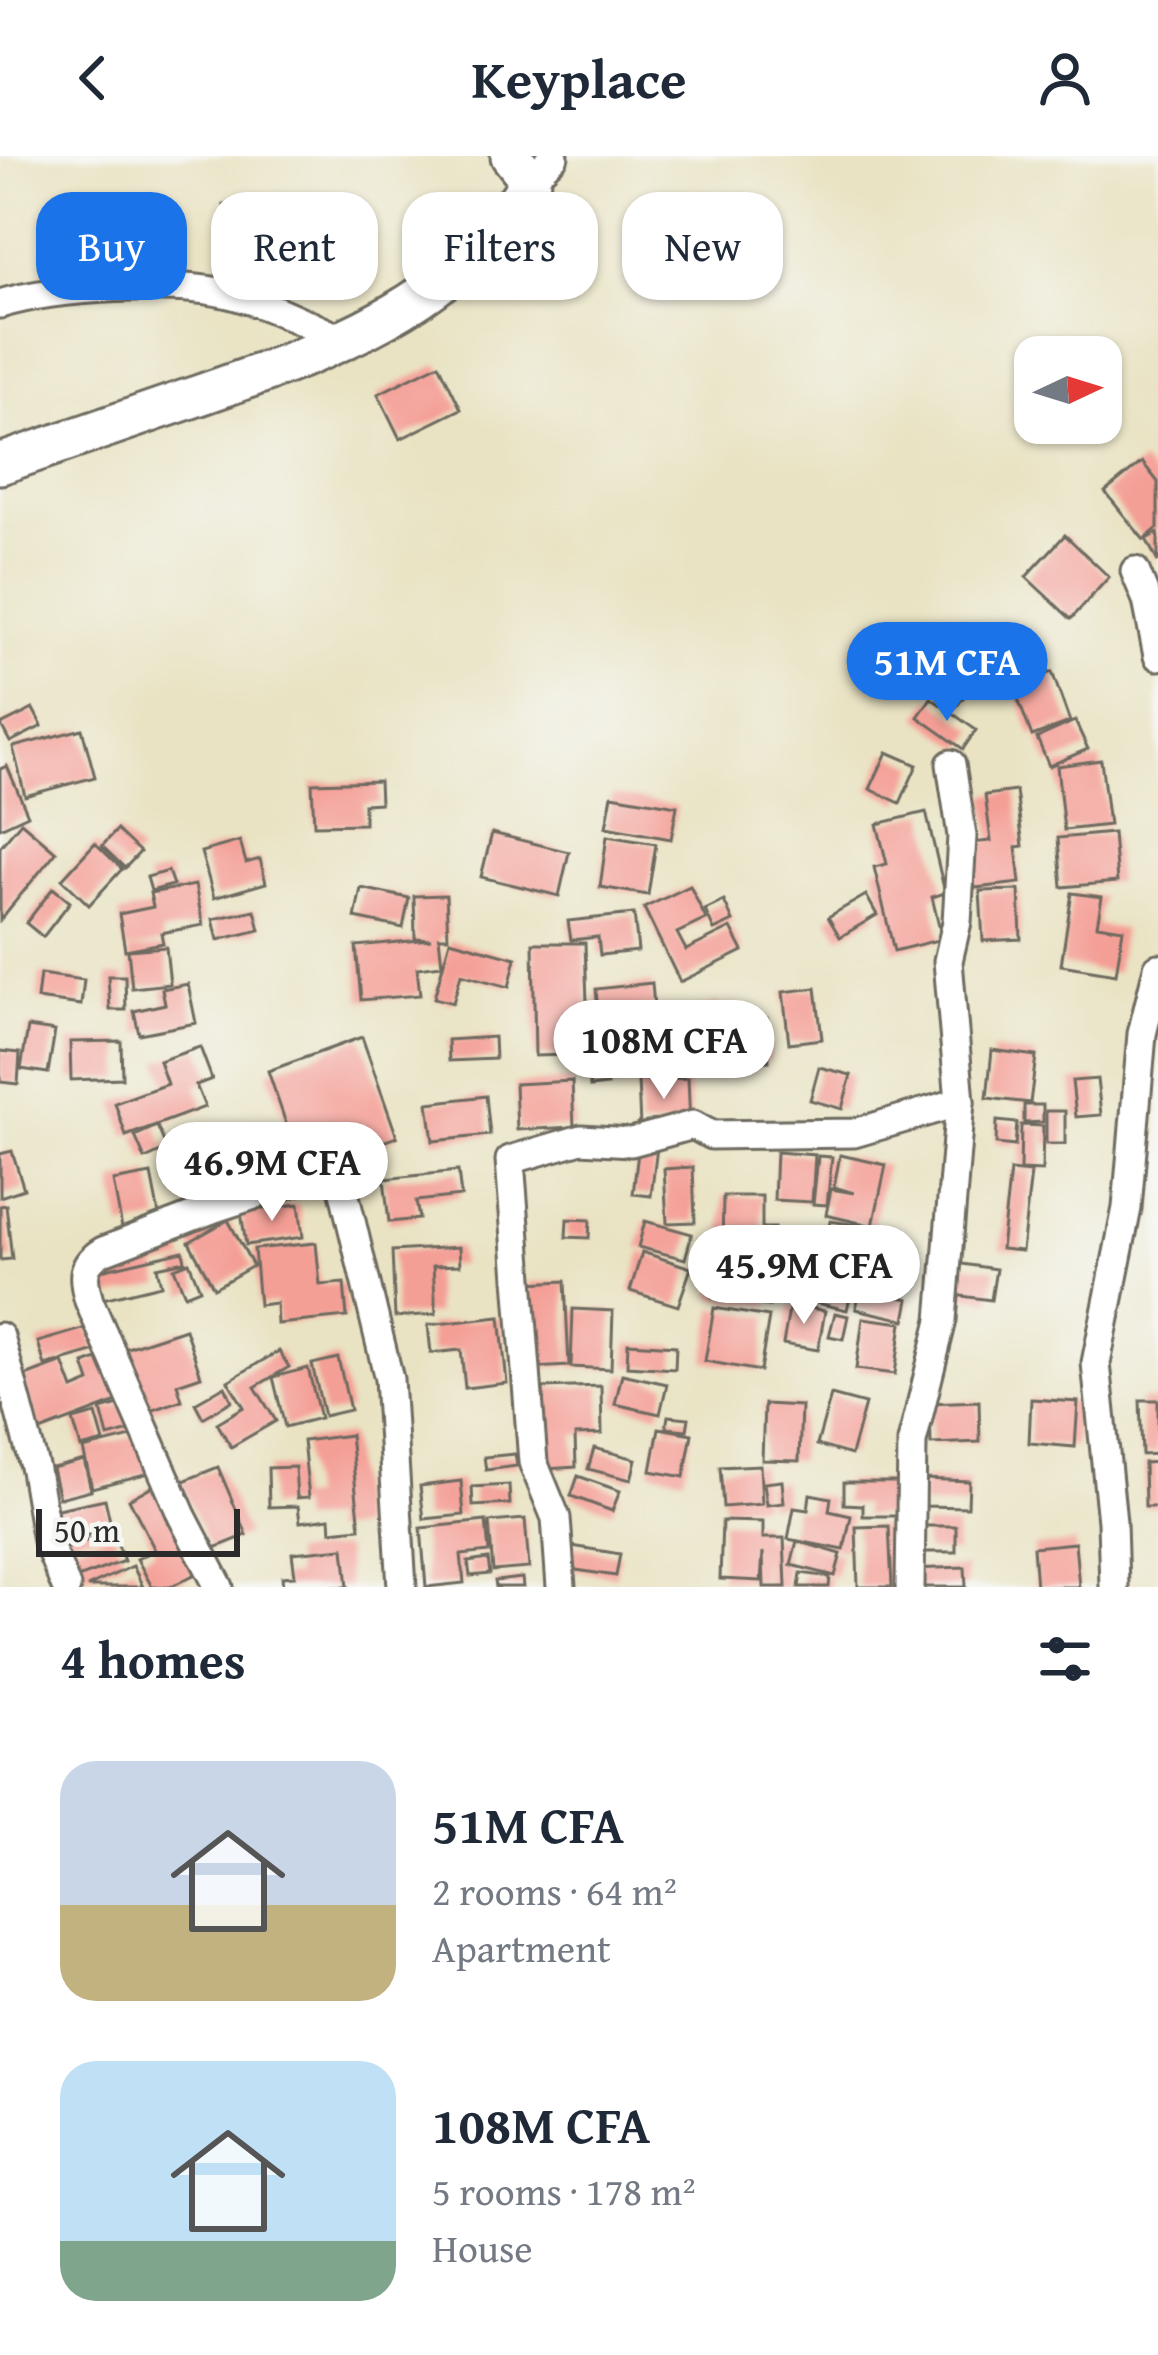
<!DOCTYPE html>
<html lang="en">
<head>
<meta charset="utf-8">
<style>
	body { margin:0; font-family:"Gentium Book Plus",serif; background:#f6f6f7; color:#1f2937; height:100vh; display:flex; flex-direction:column; font-size:45px; white-space:nowrap }
	* { box-sizing:border-box; margin:0 }
	p { font-size:39px; color:#747a83 }
	.icon { flex:none; width:66px; height:66px; fill:none; stroke:currentColor; stroke-width:2; stroke-linecap:round; stroke-linejoin:round }
	.map { position:relative; height:1431px; overflow:hidden }
	.sheet { display:flex; flex-direction:column; background:#fff; flex:1 }
	.sheet>* { flex:none }
	.banner { position:absolute; left:36px; top:36px; width:1086px; height:108px; display:flex; gap:24px }
	.needle { width:78px; rotate:86deg }
	.tools { position:absolute; left:1014px; top:180px; display:grid; gap:24px }
	.tools a { display:grid; place-items:center; width:108px; height:108px; border-radius:24px; background:#fff; box-shadow:0 3px 9px #0004; font-size:60px }
	.scale { position:absolute; left:36px; bottom:30px; width:204px; box-sizing:border-box; padding-left:12px; border:6px solid #2b2b2b; border-top:0; font-size:33px; line-height:42px; white-space:nowrap; color:#2b2b2b; -webkit-text-stroke:9px #f6f6f2; paint-order:stroke }
	.price { position:absolute; translate:-50% -102px; padding:0 27px; border-radius:42px; background:#fff; color:#222; font-size:39px; line-height:78px; filter:drop-shadow(0 3px 6px #0008) }
	.price::after { content:''; position:absolute; left:50%; top:72px; width:36px; height:27px; margin-left:-18px; background:inherit; clip-path:polygon(0 0,100% 0,50% 100%) }
	.price.on { background:#1a73e8; color:#fff }
	ul { padding:0; list-style:none }
	li { display:flex; align-items:center; gap:36px; height:300px; padding:0 60px }
	li span { display:grid; place-items:center; flex:none; width:336px; height:240px; border-radius:36px; color:#555 }
	li>.icon { margin-inline-start:auto }
	span .icon { width:144px; height:144px; fill:#fffc; stroke-width:1 }
	li b { font-size:51px }
	h2 { display:flex; justify-content:space-between; align-items:center; height:144px; padding:0 60px; font-size:51px }
	.tag { padding:0 42px; border-radius:36px; background:#fff; box-shadow:0 3px 9px #0004; font-size:42px; line-height:108px }
	.tag.on { background:#1a73e8; color:#fff }
	header { display:flex; justify-content:space-between; align-items:center; height:156px; padding:0 60px; background:#fff; font-size:54px; font-weight:600 }
	.map>svg:first-child { display:block }
	.building { fill:#f49f96 }
	.lines { fill:none; stroke-linecap:round; stroke-linejoin:round }
	.minor-casing { stroke:#6e6b60; stroke-width:33 }
	.secondary-casing { stroke:#6e6b60; stroke-width:45 }
	.minor { stroke:#fff; stroke-width:27 }
	.secondary { stroke:#fff; stroke-width:39 }
</style>
</head>
<body>
<header><svg class="icon" aria-label="back" viewBox="0 0 24 24"><path d="M15 5l-7 7 7 7"/></svg>Keyplace<svg class="icon" aria-label="person" viewBox="0 0 24 24"><circle cx="12" cy="8" r="4"/><path d="M4 21q1-7 8-7t8 7"/></svg></header>
<div class="map">
<svg width="1158" height="1431" viewBox="0 0 1158 1431">
	<rect width="100%" height="100%" fill="#f6f6f2"/>
	<filter id="ink" filterUnits="userSpaceOnUse"><feTurbulence type="fractalNoise" baseFrequency=".00833" numOctaves="2"/><feDisplacementMap in="SourceGraphic" scale="24" xChannelSelector="R" yChannelSelector="G"/><feConvolveMatrix kernelMatrix="1 2 1 2 8 2 1 2 1" color-interpolation-filters="sRGB"/></filter>
	<filter id="wash" filterUnits="userSpaceOnUse"><feTurbulence type="fractalNoise" baseFrequency=".004" numOctaves="4" result="noise"/><feDisplacementMap in="SourceGraphic" scale="48" xChannelSelector="R" yChannelSelector="G"/><feGaussianBlur stdDeviation="2.7" result="paint"/><feColorMatrix in="noise" values="0 0 0 0 0 0 0 0 0 0 0 0 0 0 0 0 0 1.4 0 .05"/><feComposite in="paint" operator="in"/></filter>
	<g filter="url(#wash)">
		<rect width="100%" height="100%" fill="#e9e3c3"/>
		<g id="blocks">
			<!-- building -->
			<g class="building">
				<polygon points="270,45 275,96 229,101 224,49"/>
				<polygon points="439,208 461,253 400,283 378,238"/>
				<polygon points="1142,306 1158,326 1158,372 1144,384 1105,336"/>
				<polygon points="1158,377 1158,406 1146,383"/>
				<polygon points="1065,379 1109,421 1071,463 1026,421"/>
				<polygon points="958,514 974,527 957,550 940,537"/>
				<polygon points="1052,516 1070,566 1032,580 1013,530"/>
				<polygon points="931,542 976,574 963,593 918,561"/>
				<polygon points="33,553 42,570 10,586 1,569"/>
				<polygon points="1075,565 1088,593 1049,610 1037,582"/>
				<polygon points="82,573 95,621 25,640 13,591"/>
				<polygon points="887,596 917,609 900,647 870,633"/>
				<polygon points="1101,604 1109,669 1064,674 1057,610"/>
				<polygon points="7,610 28,659 0,672 0,613"/>
				<polygon points="379,625 380,647 364,648 364,668 314,669 312,627"/>
				<polygon points="1016,635 1023,690 1016,691 1020,727 975,732 970,687 991,685 985,639"/>
				<polygon points="612,639 677,650 671,683 606,671"/>
				<polygon points="926,656 945,737 932,741 942,783 894,795 874,711 887,708 877,668"/>
				<polygon points="21,666 56,696 0,764 0,691"/>
				<polygon points="117,674 140,696 125,712 102,690"/>
				<polygon points="492,677 569,696 559,740 481,721"/>
				<polygon points="1113,677 1117,726 1062,731 1058,682"/>
				<polygon points="607,680 656,688 648,739 600,731"/>
				<polygon points="240,685 246,707 260,703 266,727 214,742 201,696"/>
				<polygon points="95,687 122,713 89,749 62,723"/>
				<polygon points="168,715 173,729 151,735 147,721"/>
				<polygon points="195,729 203,769 161,777 163,787 125,794 119,758 153,751 150,737"/>
				<polygon points="690,730 706,763 677,777 686,794 731,772 743,795 680,826 644,752"/>
				<polygon points="53,732 70,746 43,781 26,767"/>
				<polygon points="361,732 409,742 403,772 355,762"/>
				<polygon points="1019,734 1021,783 983,785 980,735"/>
				<polygon points="1072,737 1102,741 1097,769 1123,773 1116,818 1061,809"/>
				<polygon points="446,739 448,781 439,781 442,809 417,812 420,839 361,844 356,790 431,783 415,782 414,740"/>
				<polygon points="866,739 877,759 840,781 828,761"/>
				<polygon points="724,745 733,765 714,774 705,754"/>
				<polygon points="255,754 260,774 218,784 213,763"/>
				<polygon points="634,758 638,795 600,799 598,781 571,784 568,765"/>
				<polygon points="450,784 516,802 509,831 461,818 453,847 434,842"/>
				<polygon points="533,787 585,787 588,877 568,877 568,899 535,900"/>
				<polygon points="166,791 170,828 132,832 128,794"/>
				<polygon points="40,818 84,824 81,849 37,843"/>
				<polygon points="108,820 125,820 126,854 110,854"/>
				<polygon points="652,827 654,851 598,856 596,833"/>
				<polygon points="188,828 196,867 139,878 134,855 165,848 162,833"/>
				<polygon points="816,832 822,883 789,887 783,836"/>
				<polygon points="718,847 727,870 708,877 700,854"/>
				<polygon points="767,862 769,905 748,906 747,863"/>
				<polygon points="686,863 690,917 645,918 641,867"/>
				<polygon points="28,871 55,875 48,917 21,913"/>
				<polygon points="362,881 397,981 302,1014 268,915"/>
				<polygon points="494,881 495,903 449,905 448,884"/>
				<polygon points="121,885 122,922 71,924 70,886"/>
				<polygon points="604,886 607,929 590,931 587,887"/>
				<polygon points="200,891 212,923 196,929 205,951 126,980 115,947 167,928 159,905"/>
				<polygon points="992,894 1036,900 1030,947 987,942"/>
				<polygon points="0,895 20,897 18,928 0,926"/>
				<polygon points="819,911 851,919 842,953 810,944"/>
				<polygon points="688,922 690,969 640,971 638,924"/>
				<polygon points="1097,923 1101,959 1076,961 1072,925"/>
				<polygon points="572,925 574,971 517,974 515,928"/>
				<polygon points="486,940 490,979 433,985 428,947"/>
				<polygon points="1024,949 1043,949 1043,966 1024,967"/>
				<rect x="1046" y="955" width="19" height="33"/>
				<polygon points="997,965 1017,967 1015,990 996,988"/>
				<polygon points="1021,969 1043,970 1042,1015 1020,1014"/>
				<polygon points="157,970 167,993 145,1003 135,980"/>
				<polygon points="639,988 657,991 651,1040 633,1038"/>
				<polygon points="12,995 24,1033 0,1041 0,998"/>
				<polygon points="776,996 815,999 812,1046 774,1044"/>
				<polygon points="840,999 886,1009 873,1070 826,1059 831,1033 854,1037 834,1031"/>
				<polygon points="818,1000 832,1001 827,1049 813,1048"/>
				<polygon points="261,1007 267,1025 224,1038 218,1020"/>
				<polygon points="693,1011 695,1066 667,1067 664,1013"/>
				<polygon points="458,1015 461,1040 416,1045 419,1063 389,1066 384,1023"/>
				<polygon points="1010,1015 1031,1017 1022,1095 1001,1093"/>
				<polygon points="151,1018 160,1064 122,1072 113,1025"/>
				<polygon points="723,1040 762,1040 762,1072 774,1072 774,1093 722,1092"/>
				<polygon points="299,1048 303,1081 246,1089 241,1056"/>
				<polygon points="6,1049 12,1103 0,1104 0,1050"/>
				<polygon points="567,1063 590,1064 589,1082 566,1081"/>
				<polygon points="228,1064 253,1110 214,1132 189,1086"/>
				<polygon points="645,1065 692,1078 685,1103 638,1091"/>
				<polygon points="830,1065 864,1070 854,1126 821,1120"/>
				<polygon points="877,1080 908,1082 906,1134 876,1132"/>
				<polygon points="316,1087 320,1129 344,1127 347,1161 277,1168 276,1147 259,1149 254,1093"/>
				<polygon points="805,1088 819,1091 812,1119 853,1128 847,1154 799,1143 805,1116 799,1115"/>
				<polygon points="459,1091 460,1109 433,1110 436,1158 395,1161 392,1095"/>
				<polygon points="718,1094 775,1102 769,1150 712,1142"/>
				<polygon points="183,1095 185,1105 157,1111 161,1129 103,1143 97,1115"/>
				<polygon points="642,1096 691,1112 678,1150 630,1135"/>
				<polygon points="942,1105 996,1113 991,1144 954,1139"/>
				<polygon points="189,1106 200,1133 185,1139 174,1112"/>
				<polygon points="565,1125 569,1210 533,1212 529,1127"/>
				<polygon points="860,1133 909,1143 905,1164 856,1153"/>
				<polygon points="790,1148 825,1155 818,1194 783,1188"/>
				<polygon points="714,1152 769,1161 760,1215 705,1205"/>
				<polygon points="573,1153 613,1155 611,1213 571,1211"/>
				<polygon points="835,1157 848,1160 843,1183 829,1180"/>
				<polygon points="500,1161 507,1227 465,1232 461,1194 431,1197 428,1169"/>
				<polygon points="863,1162 902,1167 895,1218 856,1213"/>
				<polygon points="89,1171 96,1195 45,1210 38,1186"/>
				<polygon points="185,1173 201,1220 177,1228 182,1244 142,1258 121,1194"/>
				<polygon points="628,1187 676,1190 675,1213 627,1210"/>
				<polygon points="279,1195 289,1211 255,1231 276,1265 231,1291 217,1267 244,1251 228,1225"/>
				<polygon points="103,1201 120,1245 40,1275 20,1222 63,1206 73,1233 90,1226 84,1208"/>
				<polygon points="338,1202 350,1254 324,1260 312,1208"/>
				<polygon points="308,1212 320,1262 285,1271 273,1221"/>
				<polygon points="622,1218 667,1228 660,1258 615,1248"/>
				<polygon points="225,1230 232,1245 203,1262 195,1247"/>
				<polygon points="601,1230 602,1278 575,1279 576,1311 546,1313 543,1232"/>
				<polygon points="831,1239 865,1248 851,1299 817,1289"/>
				<polygon points="1031,1243 1078,1246 1075,1291 1029,1287"/>
				<polygon points="1140,1244 1158,1244 1158,1298 1142,1299"/>
				<polygon points="979,1245 980,1286 931,1288 930,1247"/>
				<polygon points="129,1246 137,1273 108,1281 101,1254"/>
				<polygon points="764,1248 801,1250 799,1305 762,1304"/>
				<polygon points="96,1258 104,1286 81,1292 73,1264"/>
				<polygon points="668,1260 689,1262 687,1274 666,1272"/>
				<polygon points="659,1272 692,1278 684,1321 651,1315"/>
				<polygon points="139,1279 149,1317 92,1332 83,1293"/>
				<polygon points="350,1279 360,1372 331,1375 330,1362 300,1366 298,1350 269,1351 268,1312 295,1311 297,1342 309,1341 303,1285"/>
				<polygon points="594,1292 636,1303 631,1324 588,1313"/>
				<polygon points="515,1298 517,1310 486,1314 484,1301"/>
				<polygon points="84,1304 91,1334 59,1342 52,1312"/>
				<polygon points="1158,1306 1158,1351 1145,1351 1144,1307"/>
				<polygon points="760,1309 762,1348 723,1351 720,1311"/>
				<polygon points="218,1311 247,1379 210,1394 181,1326"/>
				<polygon points="578,1320 620,1335 612,1355 571,1340"/>
				<polygon points="923,1323 969,1325 968,1351 922,1350"/>
				<polygon points="461,1325 464,1359 424,1363 420,1330"/>
				<polygon points="782,1325 784,1347 767,1349 764,1327"/>
				<polygon points="844,1326 899,1326 898,1360 863,1360 863,1349 844,1348"/>
				<polygon points="158,1327 203,1414 170,1431 152,1431 137,1403 155,1394 129,1343"/>
				<polygon points="509,1329 510,1348 473,1350 472,1331"/>
				<polygon points="810,1338 831,1342 829,1355 851,1360 844,1394 788,1383 794,1352 808,1354"/>
				<polygon points="105,1343 112,1374 60,1385 53,1354"/>
				<polygon points="525,1363 529,1412 493,1415 489,1366"/>
				<polygon points="486,1365 489,1396 461,1399 464,1427 426,1431 421,1372"/>
				<polygon points="722,1365 763,1366 763,1382 784,1382 786,1431 764,1431 763,1396 761,1425 720,1423"/>
				<polygon points="889,1370 892,1431 858,1431 856,1371"/>
				<polygon points="924,1370 956,1370 956,1396 925,1396"/>
				<polygon points="113,1375 124,1405 75,1423 64,1393"/>
				<polygon points="797,1385 841,1398 835,1420 791,1409"/>
				<polygon points="1075,1387 1079,1431 1036,1431 1033,1391"/>
				<polygon points="566,1389 620,1398 616,1420 563,1412"/>
				<polygon points="344,1392 348,1431 283,1431 282,1421 295,1420 292,1397"/>
				<polygon points="488,1403 490,1418 470,1420 468,1406"/>
				<polygon points="133,1410 143,1431 87,1431"/>
				<polygon points="965,1411 966,1431 912,1431 911,1413"/>
				<polygon points="801,1417 830,1421 829,1431 799,1431"/>
				<polygon points="522,1422 523,1431 496,1431 495,1425"/>
			</g>
		</g>
	</g>
	<g filter="url(#ink)">
		<use href="#blocks" fill-opacity="0" stroke="#6e6b60" stroke-width="3"/>
		<g class="lines">
			<!-- minor casing -->
			<g class="minor-casing">
				<g id="minor">
					<polyline points="530,24 554,0"/>
					<path d="M0,148C55,131 176,124 233,139C271,149 309,170 346,185"/>
					<polyline points="1135,415 1147,444 1158,500"/>
					<polyline points="0,1181 35,1314 47,1385 66,1431"/>
					<path d="M219,1431L182,1360L89,1145C82,1121 81,1108 103,1095L215,1052L338,1011L389,1223L402,1431"/>
					<polyline points="561,1431 556,1362 533,1306 510,1004 581,983 631,986 693,969 711,979 854,977 960,946"/>
					<polyline points="910,1431 912,1286 942,1164 960,946 948,805 957,766 962,680 951,608"/>
					<polyline points="1114,1431 1112,1366 1096,1207 1127,1052 1142,878 1158,812"/>
				</g>
			</g>
			<!-- secondary casing -->
			<g class="secondary-casing">
				<path id="secondary" d="M0,308C64,286 127,264 191,242C318,198 462,150 530,24L511,0"/>
			</g>
			<!-- minor -->
			<use href="#minor" class="minor"/>
			<!-- secondary -->
			<use href="#secondary" class="secondary"/>
		</g>
	</g>
</svg>
<div class="tools">
<a><svg class="needle" viewBox="-14 -14 28 28"><path d="M0-13l5 13h-10z" fill="#e53935"/><path d="M0 13l5-13h-10z" fill="#747a83"/></svg></a>
</div>
<div class="scale">50 m</div>
<b class="price on" style="left:947px;top:568px">51M CFA</b>
<b class="price" style="left:664px;top:946px">108M CFA</b>
<b class="price" style="left:272px;top:1068px">46.9M CFA</b>
<b class="price" style="left:804px;top:1171px">45.9M CFA</b>
<div class="banner">
<a class="tag on">Buy</a>
<a class="tag">Rent</a>
<a class="tag">Filters</a>
<a class="tag">New</a>
</div>
</div>
<section class="sheet">
<h2>4 homes<svg class="icon" aria-label="filters" viewBox="0 0 24 24"><path d="M4 7h16M4 17h16"/><circle cx="9" cy="7" r="2"/><circle cx="15" cy="17" r="2"/></svg></h2>
<ul>
<li><span style="background:linear-gradient(#c9d6e8 60%,#c2b280 0)"><svg class="icon" aria-label="home" viewBox="0 0 24 24"><path d="M3 11l9-7 9 7M6 9v11h12V9"/></svg></span><div><b>51M CFA</b><p>2 rooms · 64 m²</p><p>Apartment</p></div></li>
<li><span style="background:linear-gradient(#bfe0f5 75%,#7fa58c 0)"><svg class="icon" aria-label="home" viewBox="0 0 24 24"><path d="M3 11l9-7 9 7M6 9v11h12V9"/></svg></span><div><b>108M CFA</b><p>5 rooms · 178 m²</p><p>House</p></div></li>
</ul>
</section>
</body>
</html>
